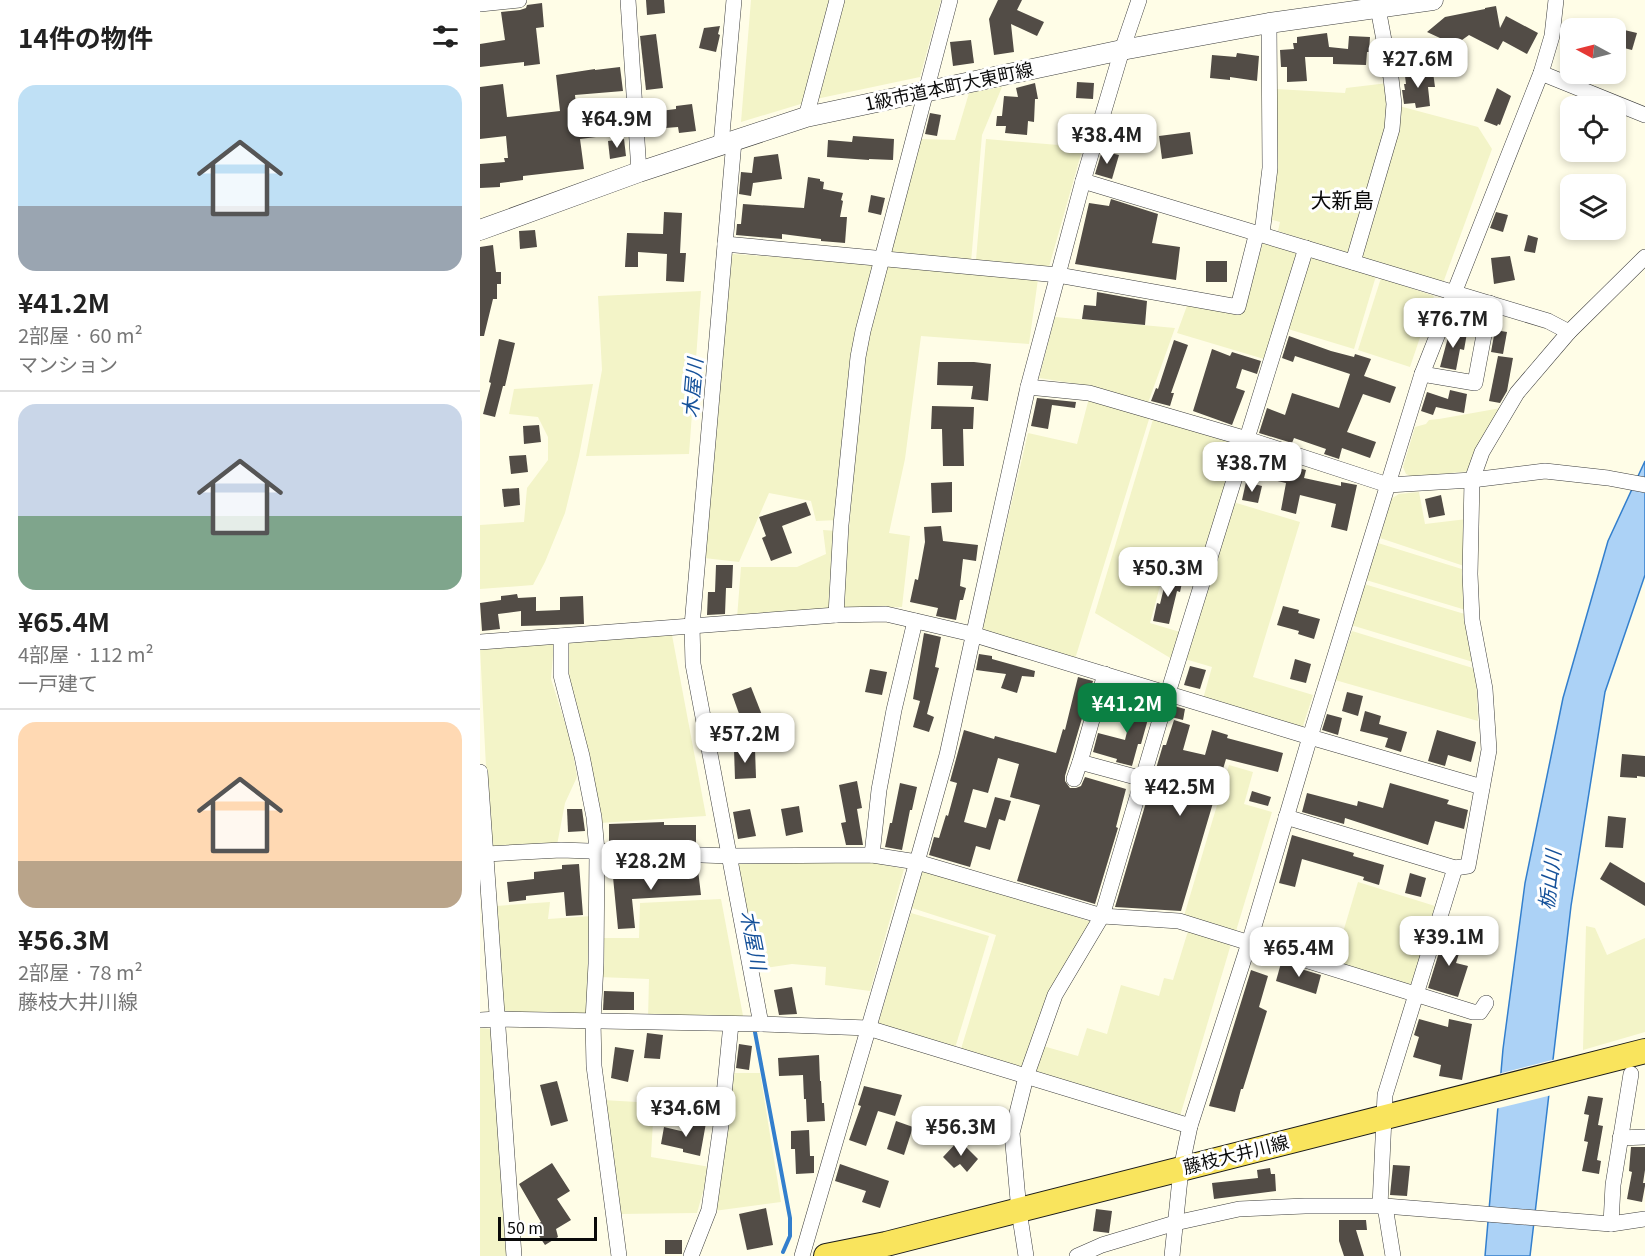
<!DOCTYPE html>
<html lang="ja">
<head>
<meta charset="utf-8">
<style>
	body { margin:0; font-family:Georgia,"Noto Sans JP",serif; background:#f6f6f6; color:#222; height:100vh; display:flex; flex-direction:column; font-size:22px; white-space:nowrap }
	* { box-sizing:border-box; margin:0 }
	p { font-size:20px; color:#767676 }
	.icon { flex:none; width:33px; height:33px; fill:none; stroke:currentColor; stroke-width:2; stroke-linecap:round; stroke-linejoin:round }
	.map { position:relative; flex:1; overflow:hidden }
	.details { display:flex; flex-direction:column; background:#fff; width:480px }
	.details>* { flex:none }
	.needle { width:39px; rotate:277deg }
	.controls { position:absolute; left:1080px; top:18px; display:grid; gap:12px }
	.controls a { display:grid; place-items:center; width:66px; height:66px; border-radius:12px; background:#fff; box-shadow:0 3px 9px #0003; font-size:30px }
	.scale { position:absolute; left:18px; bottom:15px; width:99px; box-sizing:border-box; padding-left:6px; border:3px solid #0a0a0a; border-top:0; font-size:16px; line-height:21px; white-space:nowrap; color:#0a0a0a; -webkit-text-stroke:4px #fff; paint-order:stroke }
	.price { position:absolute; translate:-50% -51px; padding:0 14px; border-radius:12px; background:#fff; color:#222; font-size:20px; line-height:39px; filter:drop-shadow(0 2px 3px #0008) }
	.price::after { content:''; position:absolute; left:50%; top:36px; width:18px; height:14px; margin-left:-9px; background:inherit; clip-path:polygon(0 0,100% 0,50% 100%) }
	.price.on { background:#0b8043; color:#fff }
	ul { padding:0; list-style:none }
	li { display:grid; align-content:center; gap:12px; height:318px; padding:0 18px }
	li+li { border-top:2px solid #e0e0e0 }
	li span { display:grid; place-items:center; height:186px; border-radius:18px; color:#555 }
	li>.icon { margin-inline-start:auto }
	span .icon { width:108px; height:108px; fill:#fffc; stroke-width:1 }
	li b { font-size:26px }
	h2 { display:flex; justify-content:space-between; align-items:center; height:72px; padding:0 18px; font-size:26px }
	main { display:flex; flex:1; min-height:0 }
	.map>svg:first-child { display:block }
	.farmland { fill:#f3f4c8 }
	.water { fill:#acd2f6; stroke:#337fcd; stroke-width:1.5 }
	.pier { fill:#fffde7 }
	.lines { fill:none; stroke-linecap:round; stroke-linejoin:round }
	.stream { stroke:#337fcd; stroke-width:4 }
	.building { fill:#524c46 }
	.minor-casing { stroke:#3d3d3d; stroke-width:16 }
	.tertiary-casing { stroke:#3d3d3d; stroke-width:21 }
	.primary-casing { stroke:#1b1b1b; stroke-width:26 }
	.minor { stroke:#fff; stroke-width:15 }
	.tertiary { stroke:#fff; stroke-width:20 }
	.primary { stroke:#f9e45d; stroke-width:24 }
	.labels { text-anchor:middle; stroke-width:6; stroke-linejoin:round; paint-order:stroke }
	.street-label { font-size:18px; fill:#0a0a0a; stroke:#fff }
	.water-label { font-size:20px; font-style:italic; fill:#15519a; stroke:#fff }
	.quarter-label { font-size:21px; fill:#0a0a0a; stroke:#fff }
</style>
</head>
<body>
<main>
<section class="details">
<h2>14件の物件<svg class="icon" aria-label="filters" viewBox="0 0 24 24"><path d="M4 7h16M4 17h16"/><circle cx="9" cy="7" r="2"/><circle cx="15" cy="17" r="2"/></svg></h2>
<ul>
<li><span style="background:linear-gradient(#bfe0f5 65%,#9aa5b1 0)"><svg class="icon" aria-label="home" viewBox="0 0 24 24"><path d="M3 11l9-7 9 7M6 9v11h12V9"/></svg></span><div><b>¥41.2M</b><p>2部屋 · 60 m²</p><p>マンション</p></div></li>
<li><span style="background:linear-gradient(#c9d6e8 60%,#7fa58c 0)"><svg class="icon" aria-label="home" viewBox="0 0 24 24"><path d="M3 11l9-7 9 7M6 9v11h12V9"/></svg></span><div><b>¥65.4M</b><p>4部屋 · 112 m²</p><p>一戸建て</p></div></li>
<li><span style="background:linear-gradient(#ffd9b3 75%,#b9a48a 0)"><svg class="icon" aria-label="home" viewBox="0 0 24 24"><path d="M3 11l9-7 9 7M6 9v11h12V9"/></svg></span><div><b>¥56.3M</b><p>2部屋 · 78 m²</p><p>藤枝大井川線</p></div></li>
</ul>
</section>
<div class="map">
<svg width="1165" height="1256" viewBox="0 0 1165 1256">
	<rect width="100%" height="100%" fill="#fffde7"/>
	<!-- farmland -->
	<g class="farmland">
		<polygon points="271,0 349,0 324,103 261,122"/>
		<polygon points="363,0 461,0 440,77 336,99"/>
		<polygon points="908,83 910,114 868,254 798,231 800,222 789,219 796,89 865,93 866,88"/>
		<polygon points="522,87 502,135 491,262 412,255 408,250 438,139 475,140 489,93"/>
		<polygon points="919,106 998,127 1012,149 963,283 879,257"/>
		<polygon points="506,139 603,147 569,267 496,260"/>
		<polygon points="783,243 817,253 784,359 697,333 708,303 761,312"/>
		<polygon points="252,254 394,263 358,520 336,521 331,501 289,493 259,562 224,558"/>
		<polygon points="830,256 896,276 874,349 808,329"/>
		<polygon points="408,264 558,279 549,344 441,336 425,459 409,533 430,536 422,607 363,608 381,375 386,337"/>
		<polygon points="901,278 954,296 930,367 878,350"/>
		<polygon points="221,291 209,454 106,456 122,370 118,296"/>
		<polygon points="575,317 695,328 668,403 611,386 559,378"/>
		<polygon points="113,384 99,456 85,513 65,562 53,585 0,589 0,525 44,522 47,488 68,460 68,437 58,417 29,414 34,389"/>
		<polygon points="609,398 670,416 595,659 502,629 548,433 597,444"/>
		<polygon points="1021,408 990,471 933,477 926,474 923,467 935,427 946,424 949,420 959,419"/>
		<polygon points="674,416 760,442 717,574 686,564 670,623 700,632 692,659 615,613"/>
		<polygon points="939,492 945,524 987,519 984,566 900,538 911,499 919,494"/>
		<polygon points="753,502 820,522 773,677 833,695 822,729 723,699 732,667 705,659"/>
		<polygon points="343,530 357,531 352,611 257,618 261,567 317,567 346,554"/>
		<polygon points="898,543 985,570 989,611 886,580"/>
		<polygon points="884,584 988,615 993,662 871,625"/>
		<polygon points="872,631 996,669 998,721 855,680"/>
		<polygon points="192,635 226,816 120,823 87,678 88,642"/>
		<polygon points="74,643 71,679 91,742 97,777 85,803 77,845 10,847 0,648"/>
		<polygon points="749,765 773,772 764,804 792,812 756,931 704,916"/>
		<polygon points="256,861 386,861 424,869 390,991 345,985 346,967 312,964 279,969"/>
		<polygon points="442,869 612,922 568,992 545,1069 481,1049 516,935 432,908"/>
		<polygon points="878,882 955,906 932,990 853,966"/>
		<polygon points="241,899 264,1021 168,1018 169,979 119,977 120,938 159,938 160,903"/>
		<polygon points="70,902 68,919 112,916 107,1015 24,1013 16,906"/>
		<polygon points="431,913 509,936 475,1048 398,1024"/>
		<polygon points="1106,926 1115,928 1127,955 1165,938 1165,1032 1103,1050"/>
		<polygon points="708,931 751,944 700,1116 555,1072 563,1046 598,1056 607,1028 627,1034 641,985 679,996 684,978 693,980"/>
		<polygon points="0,1028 12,1029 29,1256 0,1256"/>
		<polygon points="254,1073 280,1073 301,1202 234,1211 243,1161"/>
		<polygon points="123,1100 174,1103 171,1157 230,1167 217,1213 138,1214"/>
	</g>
	<!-- water -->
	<polygon class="water" points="1165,461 1165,575 1125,692 1091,906 1050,1256 1005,1256 1023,1049 1045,883 1083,698 1128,541"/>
	<!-- pier -->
	<polygon class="pier" points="1076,1059 1072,1095 1015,1109 1018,1074"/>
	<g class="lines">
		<!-- stream -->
		<polyline class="stream" points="274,1027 310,1218 310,1236 303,1252"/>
	</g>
	<!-- building -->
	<g class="building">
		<polygon points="166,0 184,0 185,13 167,15"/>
		<polygon points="518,0 542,0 537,10 564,22 557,36 531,24 534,52 514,55 509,19"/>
		<polygon points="62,3 64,27 56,28 60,64 44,66 44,62 0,67 0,44 25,40 21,12 40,10 46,8 47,5"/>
		<polygon points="1016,6 1020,28 1026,16 1058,33 1047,54 1023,41 1018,50 989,35 975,45 947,32 965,17 1005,9 1005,8"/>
		<polygon points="240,26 238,34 240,35 236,52 219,48 224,28"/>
		<polygon points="1136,28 1157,33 1152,50 1136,46"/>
		<polygon points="847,33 849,47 868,49 869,36 890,37 889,52 887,52 886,65 853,64 853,57 825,57 827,81 807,82 807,67 801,67 800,50 814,49 813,43 817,43 817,37"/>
		<polygon points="176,34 183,88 166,90 160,36"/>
		<polygon points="491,40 494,63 473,66 470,42"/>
		<polygon points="757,53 779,56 777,81 750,77 750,80 730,78 732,55 756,57"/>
		<polygon points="140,67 143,91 95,95 97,115 121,112 124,136 100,139 104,169 43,176 43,180 20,183 20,187 0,188 0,164 25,162 24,158 28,158 26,136 0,139 0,87 23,84 27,117 80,111 76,75 115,69 115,70"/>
		<polygon points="953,72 955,87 948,87 950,106 936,108 935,103 924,104 922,90 925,90 924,84 926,84 925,76"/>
		<polygon points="597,82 614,83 613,99 596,98"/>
		<polygon points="555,83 558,99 555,99 554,122 548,121 547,135 525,133 526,126 516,126 517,116 522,116 524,96 538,97 536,88"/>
		<polygon points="1017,88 1031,96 1020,125 1018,124 1017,126 1004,121"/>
		<polygon points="212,104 216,131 199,133 198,127 173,129 172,112 196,109 196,106"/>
		<polygon points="450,113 461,115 457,136 445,134"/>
		<polygon points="710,132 713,154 682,159 679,136"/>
		<polygon points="373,136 414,139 413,160 389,159 389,160 347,157 348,140 372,142"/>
		<polygon points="144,139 146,156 130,159 128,141"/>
		<polygon points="622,151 639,155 632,179 615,174"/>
		<polygon points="298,154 302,179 273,183 271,196 259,194 261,172 272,173 274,157"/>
		<polygon points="328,177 340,179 340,181 344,182 343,189 363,193 361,200 363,201 360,217 367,217 365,243 341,241 341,239 302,234 302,239 256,235 257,224 261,224 263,204 324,208"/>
		<polygon points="391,195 405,198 401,215 388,212"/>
		<polygon points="631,199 678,214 672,243 700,247 696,280 595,264 609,203 629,206"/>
		<polygon points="184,212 202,213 200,253 206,253 204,282 186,281 187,254 158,252 158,267 145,267 147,233 183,234"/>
		<polygon points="1016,212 1028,215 1023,232 1010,228"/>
		<polygon points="55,230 57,247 40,249 39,231"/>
		<polygon points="1048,235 1058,238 1055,253 1044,251"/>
		<polygon points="13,245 16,272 21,272 21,284 17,284 17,299 13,299 4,336 0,336 0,247"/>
		<polygon points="1030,256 1035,280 1014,284 1011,258"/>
		<rect x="726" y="261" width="21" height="21"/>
		<polygon points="617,292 667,301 665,325 602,319 604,305 616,306"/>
		<polygon points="982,305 999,310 995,329 979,326"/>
		<polygon points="970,330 987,333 984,350 980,349 976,370 960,367"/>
		<polygon points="1015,330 1027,332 1023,354 1011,352"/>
		<polygon points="809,336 851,351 874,357 875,354 891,359 884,376 916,387 910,403 883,394 867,432 896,442 890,458 862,448 859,459 844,454 846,449 814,438 812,443 779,433 787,408 805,415 812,393 859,408 870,374 815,356 813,362 802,358"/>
		<polygon points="19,339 35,343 25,386 23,386 15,417 3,414 11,383 9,382"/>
		<polygon points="694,340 708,345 691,393 694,393 690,406 671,401 676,388 678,389"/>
		<polygon points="732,349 750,356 752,352 781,361 777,374 762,369 756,388 765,391 752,425 713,411"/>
		<polygon points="1018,356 1033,358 1027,391 1020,403 1009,401"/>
		<polygon points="458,362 494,362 511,364 508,401 491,399 493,386 457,385"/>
		<polygon points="970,390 987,394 984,413 956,407 953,415 941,411 947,392 968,399"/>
		<polygon points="557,398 596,402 595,408 572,405 568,429 551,426"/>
		<polygon points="452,406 494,407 493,429 483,429 484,466 463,466 462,429 451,429"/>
		<polygon points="59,425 61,442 44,444 43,426"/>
		<polygon points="46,455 48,472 31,474 29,456"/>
		<polygon points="788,460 826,470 824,478 861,486 861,482 877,485 867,531 851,527 856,504 820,495 816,514 801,510 806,483 784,478"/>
		<polygon points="472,482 472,512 452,513 451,483"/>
		<polygon points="766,482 782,486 778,503 762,500"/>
		<polygon points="39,488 40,505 24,507 22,489"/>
		<polygon points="961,495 965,515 949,518 945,499"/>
		<polygon points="326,502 331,515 302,526 312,553 291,561 282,538 286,536 279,517"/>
		<polygon points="461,526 463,541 498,545 496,561 483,559 480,586 486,588 483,600 480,600 476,620 456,616 458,608 430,602 435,579 438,580 445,542 444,527"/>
		<polygon points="236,565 253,565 252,588 246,588 245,614 227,615 228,592 235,592"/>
		<polygon points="688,571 704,574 700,592 697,591 689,624 673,621 677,603 680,604"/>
		<polygon points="37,594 38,598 56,597 56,611 80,610 80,597 103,596 104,624 41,626 41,611 18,614 20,629 2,631 0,603 21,600 21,596"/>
		<polygon points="803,606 819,610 818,613 840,619 834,639 818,634 819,631 797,625"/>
		<polygon points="444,633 461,637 455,667 459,668 447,714 454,717 449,732 433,727 440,701 433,699"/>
		<polygon points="499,654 512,656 512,659 555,671 554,677 542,676 537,693 521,688 526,674 496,670"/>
		<polygon points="815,659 831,664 826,683 810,679"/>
		<polygon points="710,666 726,670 720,689 704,685"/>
		<polygon points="390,669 407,672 402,695 385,692"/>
		<polygon points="598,677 613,681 585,776 585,781 590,788 596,788 601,786 605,777 646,789 636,827 638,828 615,904 537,881 560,805 530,797 539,764 518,758 508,793 493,789 484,822 506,828 515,797 531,801 525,821 519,819 510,850 496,846 490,867 449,855 454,837 459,838 466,815 468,816 477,783 470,781 484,730 514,739 515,736 576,753 583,729 585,730"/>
		<polygon points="271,687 282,715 262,722 252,694"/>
		<polygon points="867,692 883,696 878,716 862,711"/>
		<polygon points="656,695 676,701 672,713 670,712 661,744 658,744 652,766 636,762 637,759 613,752 618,733 645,740"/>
		<polygon points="694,706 705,709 703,720 691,717"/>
		<polygon points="885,711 901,716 899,724 927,732 921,752 905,747 908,738 880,731"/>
		<polygon points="847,714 862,718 858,735 842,730"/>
		<polygon points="694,720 710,725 703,750 725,755 732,730 748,735 747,738 803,753 798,772 746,759 701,911 635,907 683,745 686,745"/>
		<polygon points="957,730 996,742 991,762 968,755 965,766 948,761"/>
		<polygon points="254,749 275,749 276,778 255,779"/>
		<polygon points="1142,754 1165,756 1165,777 1157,776 1157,778 1140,777"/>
		<polygon points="377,781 382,808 377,809 383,845 366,845 361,823 366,822 359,785"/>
		<polygon points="420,783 437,787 432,810 430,810 422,850 405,847 410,823 412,823"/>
		<polygon points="910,783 969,800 967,804 988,810 984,829 955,821 948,845 865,818 864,824 822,812 827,793 877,806 878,801 903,808"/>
		<polygon points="772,791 791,797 788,806 769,801"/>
		<polygon points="319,806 323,832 306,836 301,809"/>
		<polygon points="87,809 102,809 105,831 88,832"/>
		<polygon points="270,809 276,836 258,839 253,812"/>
		<polygon points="1128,816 1146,818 1143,848 1125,847"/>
		<polygon points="184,822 184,825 216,825 216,845 129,842 129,824"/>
		<polygon points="812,835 874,853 873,856 904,865 899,885 883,880 884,877 822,859 815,887 799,883"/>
		<polygon points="1130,862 1165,883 1165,906 1120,879"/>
		<polygon points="99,864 103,915 86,916 84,892 46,896 46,900 29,902 27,882 54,879 54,872 82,869 82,865"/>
		<polygon points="218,870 221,895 152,899 155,928 138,929 133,877"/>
		<polygon points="930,873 946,878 941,897 925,893"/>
		<polygon points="965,933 984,938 976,963 988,966 978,997 948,988"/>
		<polygon points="801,963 841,975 836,994 796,981"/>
		<polygon points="771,970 788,976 779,1007 787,1011 763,1089 761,1089 755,1112 729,1106"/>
		<polygon points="312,987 317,1014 299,1015 294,990"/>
		<polygon points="124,991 154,992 154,1010 123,1010"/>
		<polygon points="939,1019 968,1027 969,1019 992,1024 982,1080 959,1076 961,1065 933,1057 939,1037 934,1035"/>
		<polygon points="167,1033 183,1035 180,1059 164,1058"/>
		<polygon points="259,1044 272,1046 269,1070 256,1068"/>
		<polygon points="135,1047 154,1050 148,1082 131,1078"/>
		<polygon points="339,1055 340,1081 341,1081 342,1103 344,1103 345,1121 327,1122 326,1099 324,1099 323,1075 299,1076 298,1058"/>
		<polygon points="77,1081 88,1121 71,1126 60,1085"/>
		<polygon points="384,1086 422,1095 415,1116 398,1111 386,1146 369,1140 381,1106 378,1105"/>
		<polygon points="1108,1096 1123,1098 1118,1125 1123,1126 1117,1160 1121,1161 1119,1174 1102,1171 1108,1142 1104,1141 1109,1115 1104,1114"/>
		<polygon points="207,1121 226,1123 220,1156 203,1152 203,1149 181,1144 184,1127 205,1132"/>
		<polygon points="416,1121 433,1127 424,1155 407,1149"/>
		<polygon points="329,1130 330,1156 334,1156 334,1173 316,1174 315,1149 311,1149 311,1131"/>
		<polygon points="479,1140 498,1159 487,1172 480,1164 474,1168 463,1157"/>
		<polygon points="1151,1147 1165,1147 1165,1170 1163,1183 1165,1183 1165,1186 1162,1202 1147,1199 1152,1172 1149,1171"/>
		<polygon points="72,1163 90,1191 77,1199 91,1220 76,1229 78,1237 65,1245 53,1227 61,1222 39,1184"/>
		<polygon points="360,1164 409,1181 400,1208 382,1202 386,1191 355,1181"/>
		<polygon points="913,1165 930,1166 927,1196 910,1195"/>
		<polygon points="790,1168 791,1174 795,1174 796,1191 734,1199 732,1183 778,1178 777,1170"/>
		<polygon points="286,1208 293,1245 267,1250 259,1214"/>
		<polygon points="616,1209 632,1211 629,1233 613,1231"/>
		<polygon points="859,1220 886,1220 887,1230 876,1230 884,1256 864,1256 859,1241"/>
		<rect x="185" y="1240" width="17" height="14"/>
	</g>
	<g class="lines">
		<!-- minor casing -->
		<g class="minor-casing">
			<g id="minor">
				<polyline points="148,0 159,172"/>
				<polyline points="0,4 39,0"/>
				<polyline points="1061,73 1165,115"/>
				<polyline points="326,117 357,0"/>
				<polyline points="254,141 212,626 213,664 281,1024"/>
				<polyline points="241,145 254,0"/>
				<polyline points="603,181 1068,321 1089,332"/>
				<polyline points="782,234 790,168 789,23"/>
				<polyline points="245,244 578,275 758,307 777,232"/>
				<polyline points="873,262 912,129 914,104 911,78 898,8"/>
				<polyline points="942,374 995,383 1010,303"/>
				<polyline points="548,387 609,393 767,439 908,485 992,480 1065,471 1128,478 1165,485"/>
				<polyline points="356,615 361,525 378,357 383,331 470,0"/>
				<polyline points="81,636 81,675 102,756 114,817 117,851 116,964 113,1021 114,1066 139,1256"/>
				<polyline points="0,642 356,615 406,614 492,634 830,737 1002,787"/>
				<polyline points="600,762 663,779"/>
				<polyline points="0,772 34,1256"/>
				<polyline points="594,779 600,762 625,674"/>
				<polyline points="806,817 975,868 905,1095 900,1206"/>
				<polyline points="6,854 81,850 250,856 392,855 437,862 622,916 699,921 993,1012 1000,1012 1006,1003"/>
				<polyline points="392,855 399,790 414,710 435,621"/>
				<polyline points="975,868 988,866 1009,750 1005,689 992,620 990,574 992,480 1002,452 1037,393 1089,332 1165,257"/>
				<polyline points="0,1020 18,1019 281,1024 388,1028 710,1126"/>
				<polyline points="1140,1138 1165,1137"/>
				<polyline points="905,1206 913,1256"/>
				<polyline points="1131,1224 1133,1185 1151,1074"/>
				<polyline points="211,1256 229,1210 241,1125 251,1024"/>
				<polyline points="322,1256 437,862 467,755 548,387 603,181 642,50 659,0"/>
				<polyline points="546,1256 539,1211 532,1133 546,1077 575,995 622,916 688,693 826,248"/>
				<polyline points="597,1256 622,1245 695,1223 759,1209 825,1206 905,1206 1131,1224 1165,1219"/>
				<polyline points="692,1256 701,1169 710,1126 769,943 830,737 942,374 1061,73 1072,36 1076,0"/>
			</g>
		</g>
		<!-- tertiary casing -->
		<g class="tertiary-casing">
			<polyline id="tertiary" points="0,230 159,172 326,117 642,50 789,23 953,0"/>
		</g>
		<!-- primary casing -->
		<g class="primary-casing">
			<polyline id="primary" points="346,1256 406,1244 1165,1051"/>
		</g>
		<!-- minor -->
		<use href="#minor" class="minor"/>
		<!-- tertiary -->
		<use href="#tertiary" class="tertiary"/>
		<!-- primary -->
		<use href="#primary" class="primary"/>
	</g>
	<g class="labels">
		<!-- street labels -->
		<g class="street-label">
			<text transform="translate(469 87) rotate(-12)" y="6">1級市道本町大東町線</text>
			<text transform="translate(756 1155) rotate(-14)" y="6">藤枝大井川線</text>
		</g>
		<!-- water labels -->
		<g class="water-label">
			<text transform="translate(213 388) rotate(-85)" y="7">木屋川</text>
			<text transform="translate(1070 880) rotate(-83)" y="7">栃山川</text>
			<text transform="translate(273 940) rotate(79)" y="7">木屋川</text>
		</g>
		<!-- quarter labels -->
		<g class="quarter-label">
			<text x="862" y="208">大新島</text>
		</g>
	</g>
</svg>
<div class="controls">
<a><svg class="needle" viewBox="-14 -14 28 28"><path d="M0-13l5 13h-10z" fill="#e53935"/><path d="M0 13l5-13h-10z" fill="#767676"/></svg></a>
<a><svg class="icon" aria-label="locate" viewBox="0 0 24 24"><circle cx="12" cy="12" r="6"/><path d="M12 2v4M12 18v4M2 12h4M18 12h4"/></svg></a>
<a><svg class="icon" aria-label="layers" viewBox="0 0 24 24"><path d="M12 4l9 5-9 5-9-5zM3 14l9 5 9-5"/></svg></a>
</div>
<div class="scale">50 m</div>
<b class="price" style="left:938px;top:89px">¥27.6M</b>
<b class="price" style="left:137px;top:149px">¥64.9M</b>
<b class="price" style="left:627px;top:165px">¥38.4M</b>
<b class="price" style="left:973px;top:349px">¥76.7M</b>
<b class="price" style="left:772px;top:493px">¥38.7M</b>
<b class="price" style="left:688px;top:598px">¥50.3M</b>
<b class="price on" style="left:647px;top:734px">¥41.2M</b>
<b class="price" style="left:265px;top:764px">¥57.2M</b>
<b class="price" style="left:700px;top:817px">¥42.5M</b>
<b class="price" style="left:171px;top:891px">¥28.2M</b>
<b class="price" style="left:969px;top:967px">¥39.1M</b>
<b class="price" style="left:819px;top:978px">¥65.4M</b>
<b class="price" style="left:206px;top:1138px">¥34.6M</b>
<b class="price" style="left:481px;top:1157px">¥56.3M</b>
</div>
</main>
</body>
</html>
